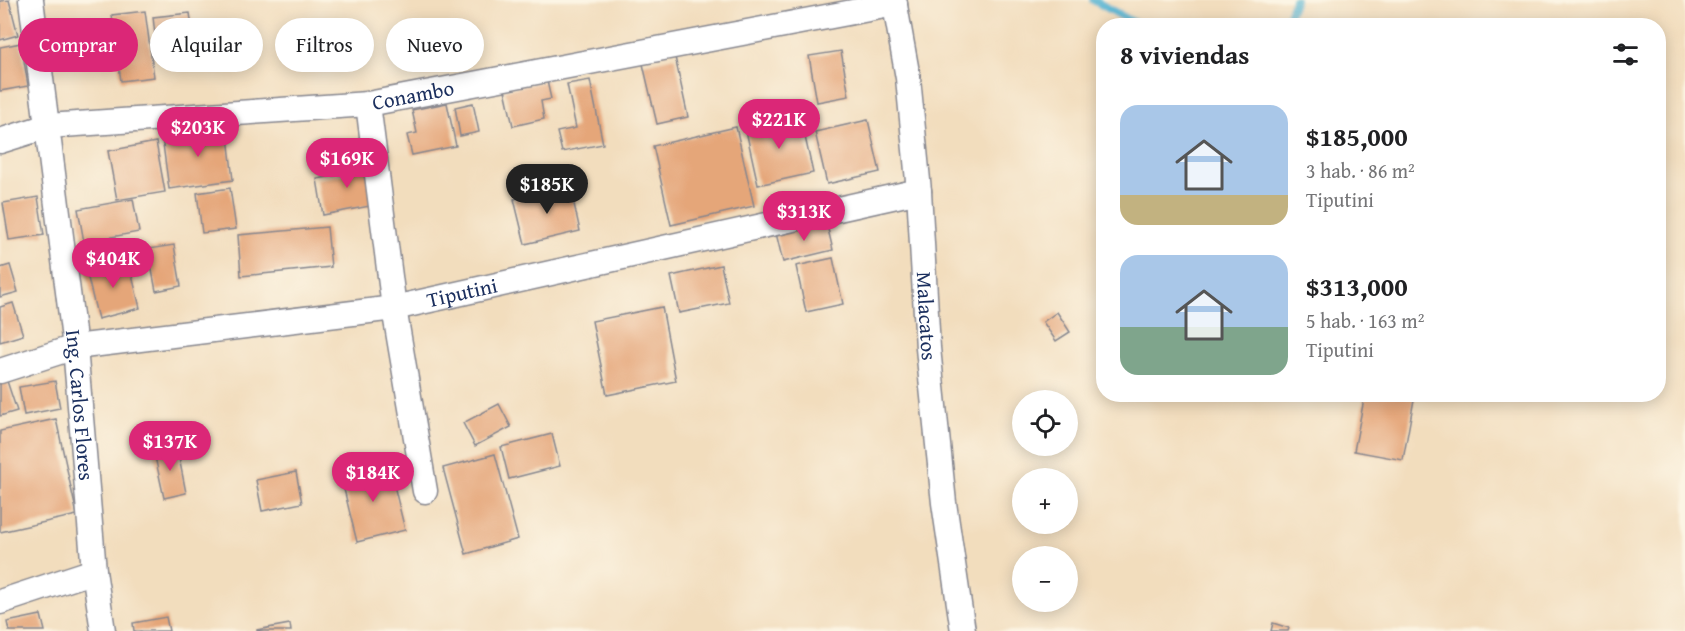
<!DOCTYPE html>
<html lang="es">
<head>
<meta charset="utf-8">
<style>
	body { margin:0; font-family:"Gentium Book Plus",serif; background:#f2f2f2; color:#202124; height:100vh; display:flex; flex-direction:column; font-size:22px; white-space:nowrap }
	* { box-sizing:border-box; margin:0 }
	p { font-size:20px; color:#757577 }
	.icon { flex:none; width:33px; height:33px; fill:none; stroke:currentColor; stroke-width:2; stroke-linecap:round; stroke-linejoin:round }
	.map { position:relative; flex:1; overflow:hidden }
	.side { position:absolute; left:1096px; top:18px; width:570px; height:384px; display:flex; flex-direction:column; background:#fff; border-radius:24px; box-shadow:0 3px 15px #0003 }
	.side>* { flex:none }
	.top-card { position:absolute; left:18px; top:18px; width:570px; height:54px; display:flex; gap:12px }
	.controls { position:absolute; left:1012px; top:390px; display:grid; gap:12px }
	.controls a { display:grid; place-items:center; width:66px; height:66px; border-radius:50%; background:#fff; box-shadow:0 3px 15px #0003; font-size:30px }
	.price { position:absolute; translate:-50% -51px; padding:0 14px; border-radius:21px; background:#db2777; color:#fff; font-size:20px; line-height:39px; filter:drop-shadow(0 2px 3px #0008) }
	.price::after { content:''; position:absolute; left:50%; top:36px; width:18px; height:14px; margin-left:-9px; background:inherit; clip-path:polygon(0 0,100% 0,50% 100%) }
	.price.selected { background:#222; color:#fff }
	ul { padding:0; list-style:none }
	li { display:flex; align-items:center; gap:18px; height:150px; padding:0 24px }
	li span { display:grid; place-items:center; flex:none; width:168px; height:120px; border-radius:18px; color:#555 }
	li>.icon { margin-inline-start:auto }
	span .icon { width:72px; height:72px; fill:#fffc; stroke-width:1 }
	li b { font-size:26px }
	h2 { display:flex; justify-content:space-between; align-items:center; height:72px; padding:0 24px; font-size:26px }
	.tag { padding:0 21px; border-radius:27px; background:#fff; box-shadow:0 3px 15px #0003; font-size:21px; line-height:54px }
	.tag.selected { background:#db2777; color:#fff }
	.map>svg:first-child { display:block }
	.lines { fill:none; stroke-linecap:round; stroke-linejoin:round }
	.stream { stroke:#54b3d2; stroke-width:8 }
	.building { fill:#e5a679 }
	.minor-casing { stroke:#86868e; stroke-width:27 }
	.minor { stroke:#fff; stroke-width:24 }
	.labels { text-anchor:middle; stroke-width:5; stroke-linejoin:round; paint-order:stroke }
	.street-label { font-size:21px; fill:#1b2f5e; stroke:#fcf5e5 }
</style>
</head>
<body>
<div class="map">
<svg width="1685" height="631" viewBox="0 0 1685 631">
	<rect width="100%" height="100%" fill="#fcf5e5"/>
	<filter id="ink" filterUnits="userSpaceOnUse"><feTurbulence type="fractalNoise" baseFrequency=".0167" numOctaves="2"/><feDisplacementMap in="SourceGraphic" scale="12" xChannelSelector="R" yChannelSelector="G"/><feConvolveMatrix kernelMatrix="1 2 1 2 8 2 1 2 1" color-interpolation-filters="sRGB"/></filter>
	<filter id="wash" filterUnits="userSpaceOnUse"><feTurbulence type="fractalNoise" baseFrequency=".008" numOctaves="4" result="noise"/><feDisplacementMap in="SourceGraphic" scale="24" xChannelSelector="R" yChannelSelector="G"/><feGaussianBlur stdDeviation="1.35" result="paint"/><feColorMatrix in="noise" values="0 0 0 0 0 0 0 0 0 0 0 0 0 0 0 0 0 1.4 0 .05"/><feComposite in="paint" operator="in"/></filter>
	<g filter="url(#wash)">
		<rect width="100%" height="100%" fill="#f2ddbd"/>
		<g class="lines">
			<!-- stream -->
			<g class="stream">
				<polyline points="1093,0 1140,26"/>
				<polyline points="1284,26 1295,0"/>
			</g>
		</g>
		<g id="blocks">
			<!-- building -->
			<g class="building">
				<polygon points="9,0 18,35 0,40 0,1"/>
				<polygon points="145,11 154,77 121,81 112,15"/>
				<polygon points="190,13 196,55 158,61 153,17"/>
				<polygon points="21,43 28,86 0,91 0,47"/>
				<polygon points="841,51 849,96 817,102 809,56"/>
				<polygon points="675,57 688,117 657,124 643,64"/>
				<polygon points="590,80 603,144 562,152 557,132 576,128 567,84"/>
				<polygon points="547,81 551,99 541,101 544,119 513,126 505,90"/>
				<polygon points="447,103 456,146 412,155 407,135 417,133 412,110"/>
				<polygon points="473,103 479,132 460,136 455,107"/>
				<polygon points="800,114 813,173 758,185 745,126"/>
				<polygon points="868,120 880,172 827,184 815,132"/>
				<polygon points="736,127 754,206 671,225 653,146"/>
				<polygon points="227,128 233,180 169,189 162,137"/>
				<polygon points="156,142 165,192 117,200 108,151"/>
				<polygon points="367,159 375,205 323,215 317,179 344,174 342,164"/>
				<polygon points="570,186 580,231 525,244 514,199"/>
				<polygon points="230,188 236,229 202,233 197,193"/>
				<polygon points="38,197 44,235 9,240 3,203"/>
				<polygon points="133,199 139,232 84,242 78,209"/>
				<polygon points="826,221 833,250 783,262 776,233"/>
				<polygon points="327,227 331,267 241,276 238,235"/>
				<polygon points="174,245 181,286 156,291 148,249"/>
				<polygon points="833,258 843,304 806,312 796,266"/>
				<polygon points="128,259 140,308 98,319 86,270"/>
				<polygon points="10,265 18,292 0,297 0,268"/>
				<polygon points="721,265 729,303 679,313 671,276"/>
				<polygon points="13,303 23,335 0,342 0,307"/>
				<polygon points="662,307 676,381 607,395 592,321"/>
				<polygon points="1057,312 1070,332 1056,341 1043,322"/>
				<polygon points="7,381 17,411 0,416 0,383"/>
				<polygon points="55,381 60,408 24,415 19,387"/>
				<polygon points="1365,394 1415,394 1403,460 1354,451"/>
				<polygon points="499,404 511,427 475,446 463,423"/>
				<polygon points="56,419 77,515 0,532 0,431"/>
				<polygon points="552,434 560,466 509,479 501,447"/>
				<polygon points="177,447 186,493 164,498 154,452"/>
				<polygon points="495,454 518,539 466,554 443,468"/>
				<polygon points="389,465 405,530 357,542 341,477"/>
				<polygon points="296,472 302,503 262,511 256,480"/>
				<polygon points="41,615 45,631 9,631 7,622"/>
				<polygon points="166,617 169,631 134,631 133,623"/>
				<polygon points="1273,623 1289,628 1288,631 1271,631"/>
				<polygon points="290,624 291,631 257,631 257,630"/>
			</g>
		</g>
	</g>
	<g filter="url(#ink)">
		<use href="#blocks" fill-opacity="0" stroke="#86868e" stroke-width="1.5"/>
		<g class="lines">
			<!-- minor casing -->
			<g class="minor-casing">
				<g id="minor">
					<path id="s1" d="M31,0L75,347L94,571L103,631"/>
					<path id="s2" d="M894,0L908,78L919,191L928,348L944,503L963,631"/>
					<polyline points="368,104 394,308 425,491"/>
					<path id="s3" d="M0,141L48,126L368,104L895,4"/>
					<path id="s4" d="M0,371L75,347L394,308L919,191"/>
					<polyline points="0,602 94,571"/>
				</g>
			</g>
			<!-- minor -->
			<use href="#minor" class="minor"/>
		</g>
	</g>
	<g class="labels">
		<!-- street labels -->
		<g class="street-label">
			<text dy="7" stroke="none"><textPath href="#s3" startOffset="417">Conambo</textPath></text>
			<text dy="7" stroke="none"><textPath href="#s4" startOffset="470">Tiputini</textPath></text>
			<text dy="7" stroke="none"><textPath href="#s2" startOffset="318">Malacatos</textPath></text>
			<text dy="7" stroke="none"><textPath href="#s1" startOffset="408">Ing. Carlos Flores</textPath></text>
		</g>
	</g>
</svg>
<div class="controls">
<a><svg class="icon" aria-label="locate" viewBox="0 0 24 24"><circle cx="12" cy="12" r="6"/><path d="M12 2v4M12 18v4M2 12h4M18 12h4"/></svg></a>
<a>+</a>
<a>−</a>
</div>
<b class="price" style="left:779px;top:150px">$221K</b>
<b class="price" style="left:198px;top:158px">$203K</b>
<b class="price" style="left:347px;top:189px">$169K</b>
<b class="price selected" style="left:547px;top:215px">$185K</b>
<b class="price" style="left:804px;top:242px">$313K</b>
<b class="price" style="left:113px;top:289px">$404K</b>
<b class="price" style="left:170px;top:472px">$137K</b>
<b class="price" style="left:373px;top:503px">$184K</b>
<div class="top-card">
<a class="tag selected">Comprar</a>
<a class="tag">Alquilar</a>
<a class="tag">Filtros</a>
<a class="tag">Nuevo</a>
</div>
<section class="side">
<h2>8 viviendas<svg class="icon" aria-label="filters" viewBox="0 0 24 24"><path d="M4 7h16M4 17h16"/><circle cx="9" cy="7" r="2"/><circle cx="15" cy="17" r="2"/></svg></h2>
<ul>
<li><span style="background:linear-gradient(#a9c7e8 75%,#c2b280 0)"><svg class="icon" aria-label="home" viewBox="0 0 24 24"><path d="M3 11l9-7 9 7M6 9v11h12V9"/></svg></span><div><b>$185,000</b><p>3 hab. · 86 m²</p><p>Tiputini</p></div></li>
<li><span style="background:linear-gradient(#a9c7e8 60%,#7fa58c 0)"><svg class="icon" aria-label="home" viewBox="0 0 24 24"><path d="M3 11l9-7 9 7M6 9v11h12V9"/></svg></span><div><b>$313,000</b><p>5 hab. · 163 m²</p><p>Tiputini</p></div></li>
</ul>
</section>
</div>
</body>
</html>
